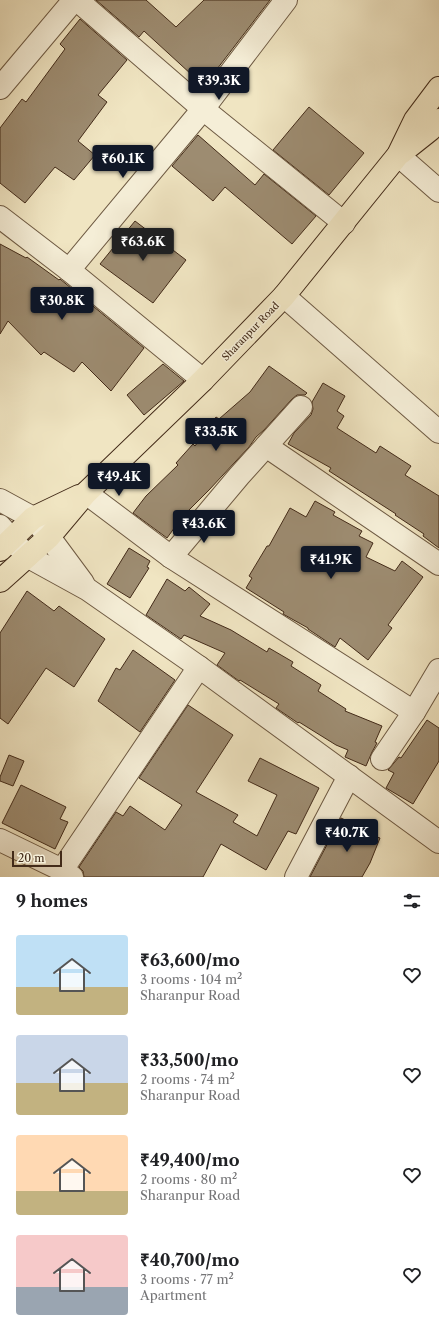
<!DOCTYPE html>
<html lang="en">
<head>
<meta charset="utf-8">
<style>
	body { margin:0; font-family:"Libre Caslon Text",serif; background:#f6f6f6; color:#202124; height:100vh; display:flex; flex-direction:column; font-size:15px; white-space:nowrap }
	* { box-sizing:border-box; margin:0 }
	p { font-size:13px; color:#757577 }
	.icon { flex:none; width:22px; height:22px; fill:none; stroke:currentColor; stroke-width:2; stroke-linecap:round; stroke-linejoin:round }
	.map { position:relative; height:877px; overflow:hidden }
	.sheet { display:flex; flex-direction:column; background:#fff; flex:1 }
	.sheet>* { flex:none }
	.scale { position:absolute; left:12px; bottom:10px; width:50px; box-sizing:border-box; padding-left:4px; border:2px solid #432b19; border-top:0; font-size:11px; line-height:14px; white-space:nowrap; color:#432b19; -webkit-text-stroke:3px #f5eed7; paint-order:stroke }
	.price { position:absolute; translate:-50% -34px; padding:0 9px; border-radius:4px; background:#111827; color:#fff; font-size:13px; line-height:26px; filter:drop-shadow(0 1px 2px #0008) }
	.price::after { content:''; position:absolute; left:50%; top:24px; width:12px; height:9px; margin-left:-6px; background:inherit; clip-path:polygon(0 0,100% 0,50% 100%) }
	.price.current { background:#222; color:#fff }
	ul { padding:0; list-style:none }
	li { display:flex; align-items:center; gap:12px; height:100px; padding:0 16px }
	li span { display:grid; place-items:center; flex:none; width:112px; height:80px; border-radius:4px; color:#555 }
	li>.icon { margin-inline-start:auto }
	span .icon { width:48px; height:48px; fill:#fffc; stroke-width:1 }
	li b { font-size:17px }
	h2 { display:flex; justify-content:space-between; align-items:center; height:48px; padding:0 16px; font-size:17px }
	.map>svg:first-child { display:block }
	.building { fill:#9d8c71; stroke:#432b19 }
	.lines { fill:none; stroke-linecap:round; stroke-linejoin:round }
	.minor-casing { stroke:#6e5a43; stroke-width:24 }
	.major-casing { stroke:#432b19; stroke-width:24 }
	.minor { stroke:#f5eed7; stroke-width:22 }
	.major { stroke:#f0e5c2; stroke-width:22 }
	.labels { text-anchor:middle; stroke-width:3; stroke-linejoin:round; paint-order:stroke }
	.street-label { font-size:10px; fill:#432b19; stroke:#f5eed7 }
</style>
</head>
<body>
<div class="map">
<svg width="439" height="877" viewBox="0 0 439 877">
	<rect width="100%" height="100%" fill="#f0e5c2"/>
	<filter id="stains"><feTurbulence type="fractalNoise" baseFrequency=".005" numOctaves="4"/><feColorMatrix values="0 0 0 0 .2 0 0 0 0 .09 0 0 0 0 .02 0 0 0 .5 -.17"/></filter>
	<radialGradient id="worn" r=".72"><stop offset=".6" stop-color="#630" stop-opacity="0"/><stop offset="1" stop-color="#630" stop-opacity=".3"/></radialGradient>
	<!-- building -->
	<g class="building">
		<polygon points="96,0 146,0 176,27 204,0 270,0 204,86 144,31 139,37"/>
		<polygon points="80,19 127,60 98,95 107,102 78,141 95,155 74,180 55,167 25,203 0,183 0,128 22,99 26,102 65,49 60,44"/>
		<polygon points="309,107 364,153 329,195 273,150"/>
		<polygon points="198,135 255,185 264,174 316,216 292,244 225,187 213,201 172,166"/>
		<polygon points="135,221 186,260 153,303 100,264"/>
		<polygon points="0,244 26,258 27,257 59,280 60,279 144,348 111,391 82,362 74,372 44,352 41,355 8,321 0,334"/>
		<polygon points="163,364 184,381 144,415 127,395"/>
		<polygon points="269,366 307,393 305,395 297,395 292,399 264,430 256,437 249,447 209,490 183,516 167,538 133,513 146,496 178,465 176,463 193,444 195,446 216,417 219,419 250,392"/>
		<polygon points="323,383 345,396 337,411 344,416 337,428 376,453 380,446 411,466 405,475 439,496 439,548 423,536 424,534 395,515 396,514 329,471 331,468 288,444 294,433 311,415 313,409 312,402"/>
		<polygon points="315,501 335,512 333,515 362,531 359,536 373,543 366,557 395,571 402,561 423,577 388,625 392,628 368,660 340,638 335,647 308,629 308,628 283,614 284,612 246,588 252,578 249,576 267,546 269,546 290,508 306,517"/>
		<polygon points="129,548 150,561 147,567 149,568 130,598 107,584"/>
		<polygon points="167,579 185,591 189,587 210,604 200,616 231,630 267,652 269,648 293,662 291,666 321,685 318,691 346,709 345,711 382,726 375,742 377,743 372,752 366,766 345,757 348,750 336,745 299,722 298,723 276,708 279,704 240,680 239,681 217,665 225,653 184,635 181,639 146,615"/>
		<polygon points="27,591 54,611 59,606 105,639 74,687 46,668 8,724 0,718 0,633"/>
		<polygon points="133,650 175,680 140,732 98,701 116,668 120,670"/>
		<polygon points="188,705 233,735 196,792 238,815 233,822 257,836 277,795 248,781 260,758 319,788 296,834 288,831 266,870 221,844 203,877 84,877 83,871 79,867 116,812 123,816 130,806 165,830 182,805 139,778"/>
		<polygon points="427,720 439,728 439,761 413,804 386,788 394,773 388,770 399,757 401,758"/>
		<polygon points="9,755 24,761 13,786 0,781 0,777"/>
		<polygon points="21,785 66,807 60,819 68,822 55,849 2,823"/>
		<polygon points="341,818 364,829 363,832 380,838 370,863 362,877 310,877"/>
	</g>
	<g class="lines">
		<!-- minor casing -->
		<g class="minor-casing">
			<g id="minor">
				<polyline points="77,0 203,109 344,223"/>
				<polyline points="0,88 74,0"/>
				<polyline points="398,155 439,191"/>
				<polyline points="0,217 69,270 203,380"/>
				<polyline points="69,270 203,109 286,0"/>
				<polyline points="284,296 439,432"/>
				<polyline points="266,446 301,407"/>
				<polyline points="86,493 171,557"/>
				<polyline points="0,500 33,518 49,537 83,583"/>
				<polyline points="0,526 27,556 87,589 199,667 439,842"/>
				<polyline points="439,564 266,446 239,476 171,557 414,712 439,670"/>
				<polyline points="382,759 414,712"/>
				<polyline points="0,840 62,870 72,877"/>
				<polyline points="62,870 199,667"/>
				<polyline points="296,877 349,776"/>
			</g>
		</g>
		<!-- major casing -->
		<g class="major-casing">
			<g id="major">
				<polyline points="401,153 430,130 439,120"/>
				<polyline points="0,550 33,518 79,496"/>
				<polyline points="0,581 49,537 86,493 203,380 284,296 398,155 415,120 439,88"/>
			</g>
		</g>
		<!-- minor -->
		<use href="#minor" class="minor"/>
		<!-- major -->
		<use href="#major" class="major"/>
	</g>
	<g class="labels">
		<!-- street labels -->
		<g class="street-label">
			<text transform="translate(250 331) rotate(-46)" y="4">Sharanpur Road</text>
		</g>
	</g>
	<rect width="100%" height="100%" filter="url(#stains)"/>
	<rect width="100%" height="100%" fill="url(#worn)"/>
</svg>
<div class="scale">20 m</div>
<b class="price" style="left:219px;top:101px">₹39.3K</b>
<b class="price" style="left:123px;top:179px">₹60.1K</b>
<b class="price current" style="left:143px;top:262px">₹63.6K</b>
<b class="price" style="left:62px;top:321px">₹30.8K</b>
<b class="price" style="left:216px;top:452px">₹33.5K</b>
<b class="price" style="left:119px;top:497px">₹49.4K</b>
<b class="price" style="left:204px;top:544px">₹43.6K</b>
<b class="price" style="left:331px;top:580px">₹41.9K</b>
<b class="price" style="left:347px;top:853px">₹40.7K</b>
</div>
<section class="sheet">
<h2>9 homes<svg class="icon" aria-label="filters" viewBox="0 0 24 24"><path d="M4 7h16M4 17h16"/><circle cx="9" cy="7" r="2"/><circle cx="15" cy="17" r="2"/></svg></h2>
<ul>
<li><span style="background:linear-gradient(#bfe0f5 65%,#c2b280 0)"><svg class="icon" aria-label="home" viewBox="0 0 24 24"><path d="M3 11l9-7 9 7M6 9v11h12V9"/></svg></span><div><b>₹63,600/mo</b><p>3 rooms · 104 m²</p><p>Sharanpur Road</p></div><svg class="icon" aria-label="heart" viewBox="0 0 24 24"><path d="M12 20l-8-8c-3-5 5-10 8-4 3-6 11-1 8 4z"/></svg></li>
<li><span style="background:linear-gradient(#c9d6e8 60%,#c2b280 0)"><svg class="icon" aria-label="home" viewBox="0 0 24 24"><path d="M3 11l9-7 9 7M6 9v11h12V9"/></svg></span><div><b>₹33,500/mo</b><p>2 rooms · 74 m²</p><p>Sharanpur Road</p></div><svg class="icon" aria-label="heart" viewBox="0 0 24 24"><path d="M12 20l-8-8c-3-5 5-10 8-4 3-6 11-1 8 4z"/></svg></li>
<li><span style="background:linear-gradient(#ffd9b3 70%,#c2b280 0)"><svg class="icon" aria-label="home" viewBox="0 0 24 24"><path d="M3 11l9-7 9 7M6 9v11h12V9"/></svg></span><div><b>₹49,400/mo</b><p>2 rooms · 80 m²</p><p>Sharanpur Road</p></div><svg class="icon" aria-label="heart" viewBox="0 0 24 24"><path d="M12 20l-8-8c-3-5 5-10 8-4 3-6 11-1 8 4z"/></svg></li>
<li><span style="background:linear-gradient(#f6c9c9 65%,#9aa5b1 0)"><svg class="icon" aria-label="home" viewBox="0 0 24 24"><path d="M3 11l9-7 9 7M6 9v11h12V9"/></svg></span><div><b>₹40,700/mo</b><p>3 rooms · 77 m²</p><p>Apartment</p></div><svg class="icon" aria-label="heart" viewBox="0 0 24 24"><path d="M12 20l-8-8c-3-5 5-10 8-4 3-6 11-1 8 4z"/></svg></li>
</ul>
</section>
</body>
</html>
